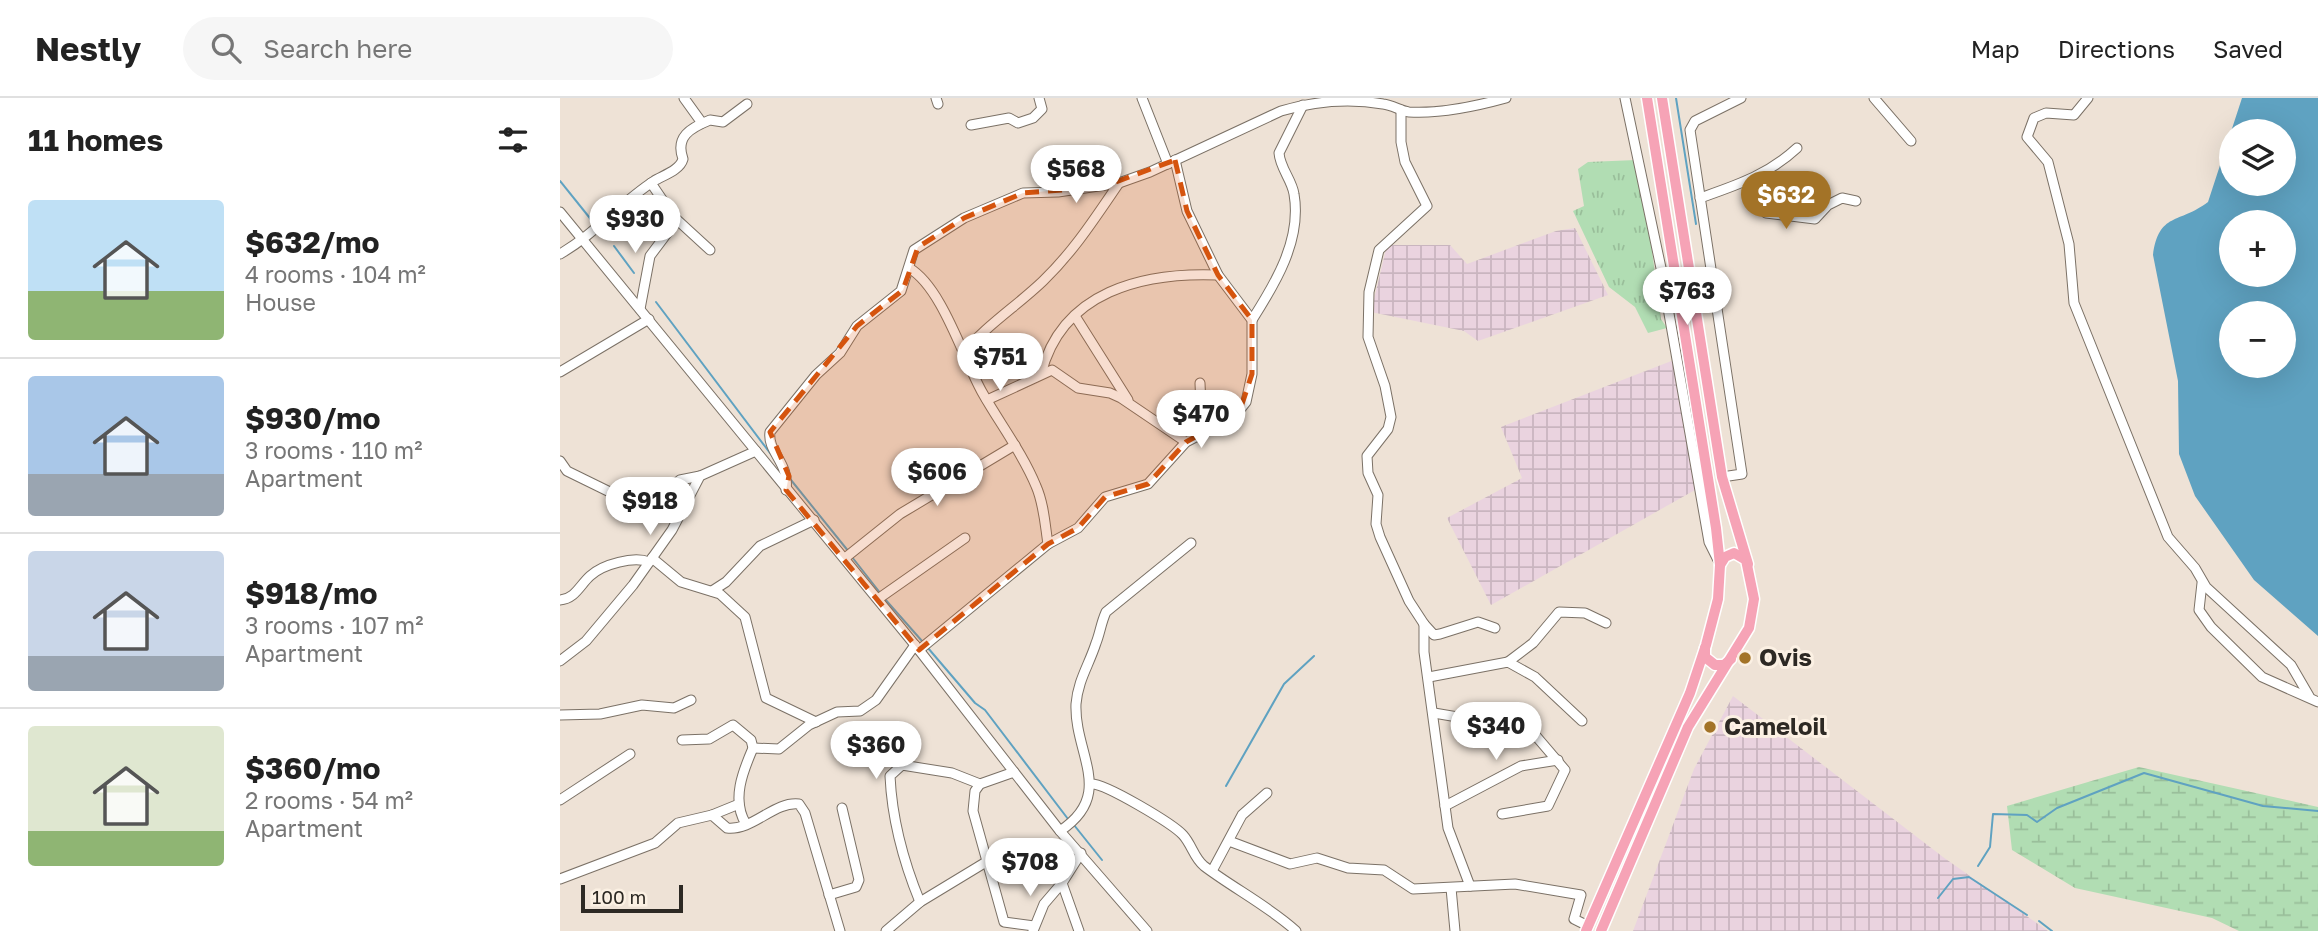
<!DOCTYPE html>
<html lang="en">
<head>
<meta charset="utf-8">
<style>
	body { margin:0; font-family:"Golos Text",sans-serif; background:#f6f6f6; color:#222; height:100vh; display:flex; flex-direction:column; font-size:26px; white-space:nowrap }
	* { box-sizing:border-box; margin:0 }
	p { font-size:23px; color:#767676 }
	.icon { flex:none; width:38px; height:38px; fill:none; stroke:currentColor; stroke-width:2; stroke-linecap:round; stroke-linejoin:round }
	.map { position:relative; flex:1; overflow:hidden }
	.drawer { display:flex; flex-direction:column; background:#fff; width:560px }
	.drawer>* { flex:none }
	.buttons { position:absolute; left:1659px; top:21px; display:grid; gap:14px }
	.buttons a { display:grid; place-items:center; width:77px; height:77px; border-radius:50%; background:#fff; box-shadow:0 7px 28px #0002; font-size:35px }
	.scale { position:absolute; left:21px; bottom:18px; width:102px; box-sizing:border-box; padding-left:7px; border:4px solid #2d2924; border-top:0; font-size:19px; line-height:24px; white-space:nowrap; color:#2d2924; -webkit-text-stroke:5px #fbf0e3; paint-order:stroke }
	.price { position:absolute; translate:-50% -60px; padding:0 16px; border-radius:24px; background:#fff; color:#222; font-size:23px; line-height:46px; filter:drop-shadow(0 2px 4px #0008) }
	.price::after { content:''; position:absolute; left:50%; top:42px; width:21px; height:16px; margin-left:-10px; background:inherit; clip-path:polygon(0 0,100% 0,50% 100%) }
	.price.current { background:#a37327; color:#fff }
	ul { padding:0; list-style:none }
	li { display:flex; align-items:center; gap:21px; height:175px; padding:0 28px }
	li+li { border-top:2px solid #e0e0e0 }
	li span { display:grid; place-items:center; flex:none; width:196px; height:140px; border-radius:7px; color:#555 }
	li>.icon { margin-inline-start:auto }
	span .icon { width:84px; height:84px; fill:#fffc; stroke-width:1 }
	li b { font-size:30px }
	h2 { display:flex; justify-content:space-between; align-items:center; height:84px; padding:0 28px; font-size:30px }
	header { display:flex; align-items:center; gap:42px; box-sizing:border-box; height:98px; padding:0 35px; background:#fff; border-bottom:2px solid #e0e0e0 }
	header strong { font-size:33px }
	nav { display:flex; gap:38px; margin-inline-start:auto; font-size:24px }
	.search { width:490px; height:63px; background:#f6f6f6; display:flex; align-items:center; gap:18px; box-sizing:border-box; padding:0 24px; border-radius:38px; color:#767676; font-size:26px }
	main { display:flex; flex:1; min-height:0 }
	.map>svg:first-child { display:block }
	.industrial { fill:url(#industrial-grid) }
	.grass { fill:url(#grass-tufts) }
	.wetland { fill:url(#wetland-marsh) }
	.water { fill:#5fa2c1; fill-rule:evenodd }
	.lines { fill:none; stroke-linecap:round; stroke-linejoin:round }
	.stream { stroke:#5fa2c1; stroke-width:2 }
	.minor-casing { stroke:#7b7166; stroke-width:11 }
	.major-casing { stroke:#fff; stroke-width:13 }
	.minor { stroke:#fff; stroke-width:9 }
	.major { stroke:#f6a3b6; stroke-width:10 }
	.marked { fill:#d5540e; fill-opacity:0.2; stroke:#d5540e; stroke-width:5; stroke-dasharray:14 9; stroke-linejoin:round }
	.poi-dot { fill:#a37327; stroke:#fbf0e3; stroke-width:2.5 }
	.labels { text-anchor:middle; stroke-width:6; stroke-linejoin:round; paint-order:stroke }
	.poi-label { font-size:24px; font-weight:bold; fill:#2d2924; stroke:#fbf0e3; text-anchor:start }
</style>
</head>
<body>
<header>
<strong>Nestly</strong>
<div class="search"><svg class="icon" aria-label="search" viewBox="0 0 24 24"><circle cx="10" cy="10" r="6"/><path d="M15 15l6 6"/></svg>Search here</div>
<nav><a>Map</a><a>Directions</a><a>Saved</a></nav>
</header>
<main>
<section class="drawer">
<h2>11 homes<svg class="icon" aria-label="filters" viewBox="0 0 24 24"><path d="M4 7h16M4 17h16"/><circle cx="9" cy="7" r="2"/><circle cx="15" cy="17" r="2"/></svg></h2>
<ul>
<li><span style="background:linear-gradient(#bfe0f5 65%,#8fb573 0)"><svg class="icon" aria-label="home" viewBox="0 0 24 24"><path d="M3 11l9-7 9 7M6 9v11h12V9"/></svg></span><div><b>$632/mo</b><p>4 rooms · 104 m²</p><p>House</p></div></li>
<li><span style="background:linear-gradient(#a9c7e8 70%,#9aa5b1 0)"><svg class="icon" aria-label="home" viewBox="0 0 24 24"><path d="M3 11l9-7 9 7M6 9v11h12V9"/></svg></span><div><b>$930/mo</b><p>3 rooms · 110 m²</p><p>Apartment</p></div></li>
<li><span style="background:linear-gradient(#c9d6e8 75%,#9aa5b1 0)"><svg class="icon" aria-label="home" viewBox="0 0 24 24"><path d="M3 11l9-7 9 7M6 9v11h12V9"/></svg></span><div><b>$918/mo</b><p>3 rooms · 107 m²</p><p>Apartment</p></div></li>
<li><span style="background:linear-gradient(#dfe7d0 75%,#8fb573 0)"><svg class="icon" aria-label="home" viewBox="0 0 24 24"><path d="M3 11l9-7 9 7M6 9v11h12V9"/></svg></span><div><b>$360/mo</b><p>2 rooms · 54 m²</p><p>Apartment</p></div></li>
</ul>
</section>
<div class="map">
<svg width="1758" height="833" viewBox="0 0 1758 833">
	<defs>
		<pattern id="industrial-grid" width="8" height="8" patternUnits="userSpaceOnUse" patternTransform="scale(1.75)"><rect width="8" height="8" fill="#ead3df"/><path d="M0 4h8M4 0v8" fill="none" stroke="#c9b5bf"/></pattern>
		<pattern id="grass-tufts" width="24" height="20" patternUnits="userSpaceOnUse" patternTransform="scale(1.75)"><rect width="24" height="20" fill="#b1ddb3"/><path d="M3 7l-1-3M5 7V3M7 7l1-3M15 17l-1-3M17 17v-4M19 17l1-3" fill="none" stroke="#99be9a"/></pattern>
		<pattern id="wetland-marsh" width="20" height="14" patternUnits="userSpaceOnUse" patternTransform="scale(1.75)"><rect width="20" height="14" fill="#b1ddb3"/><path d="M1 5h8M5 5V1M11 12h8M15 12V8" fill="none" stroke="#99be9a"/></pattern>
	</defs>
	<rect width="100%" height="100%" fill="#eee2d6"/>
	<!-- industrial -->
	<g class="industrial">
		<polygon points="1015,130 1048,197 918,243 904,233 811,214 827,147 890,147 907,166 996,133"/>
		<polygon points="1114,262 1135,392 931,507 887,420 962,380 941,329"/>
		<polygon points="1173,598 1383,759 1488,833 1073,833 1134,671"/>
	</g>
	<!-- grass -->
	<polygon class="grass" points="1076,62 1081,70 1101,221 1107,230 1088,235 1075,209 1049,189 1013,113 1024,108 1018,71 1028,64"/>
	<!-- wetland -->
	<polygon class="wetland" points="1579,669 1758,709 1758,833 1679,833 1652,820 1515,790 1452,752 1447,708"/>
	<!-- water -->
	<path class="water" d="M1682,0H1758V538L1694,482L1635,398L1619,356L1618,283L1593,157C1599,114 1619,126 1648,104ZM1671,33H1724V86H1671ZM1671,124H1724V177H1671ZM1671,215H1724V268H1671Z"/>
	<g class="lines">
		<!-- stream -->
		<g class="stream">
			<polyline points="1116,0 1136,126"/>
			<polyline points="0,83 33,124"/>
			<polyline points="54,148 74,175"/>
			<polyline points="96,204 213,359"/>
			<polyline points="231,382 289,454"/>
			<polyline points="292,459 321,496"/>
			<polyline points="324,500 362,543"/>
			<polyline points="368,550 415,605 425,612 508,721"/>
			<polyline points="666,688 724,586 754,558"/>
			<polyline points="514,727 542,762"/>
			<polyline points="1418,768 1430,749 1433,716 1467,717 1477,724 1497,710 1584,675 1703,708 1758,713"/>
			<polyline points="1378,800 1393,781 1409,779 1467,817"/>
			<polyline points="1479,823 1492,833"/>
		</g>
		<!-- minor casing -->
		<g class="minor-casing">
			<g id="minor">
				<polyline points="124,0 142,25"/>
				<polyline points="376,0 378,6"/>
				<polyline points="582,0 608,66"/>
				<polyline points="1065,0 1101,170 1149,444 1158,462"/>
				<polyline points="1314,0 1351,43"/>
				<polyline points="1528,0 1514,17 1486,15 1474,20 1467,39 1488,64 1509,146 1514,205 1608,439 1635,470 1646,489 1731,567 1749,598"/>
				<polyline points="841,12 841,44 845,64 867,108 819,152 809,194 808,239 825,288 831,319 828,331 807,358 808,375 818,397 816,426 820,439 849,503 864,526 874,537 880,536 918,524 935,530"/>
				<polyline points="411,27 449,20 458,25 473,20 482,11 479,0"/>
				<polyline points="1194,81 1206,115 1255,121 1268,107 1282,100 1296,103"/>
				<polyline points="91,85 114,119 150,152"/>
				<path d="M1140,100C1177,87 1208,77 1237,50"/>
				<polyline points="0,114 359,552 500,733 587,833"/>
				<path d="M0,156C35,136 60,105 94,83C104,77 120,72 123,61C115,39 130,30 150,22L163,24L187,6"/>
				<path d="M349,170C382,189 403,260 422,294C440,326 462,354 476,388C484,406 485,427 488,446"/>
				<polyline points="80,211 90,158 108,134 111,114"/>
				<polyline points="515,218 568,302"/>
				<path d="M692,222C715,186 742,142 734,96C732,82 720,70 719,55L743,7"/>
				<path d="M403,256C425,228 457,208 483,183C514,153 535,120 559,85"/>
				<polyline points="0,274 89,221"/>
				<path d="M481,276C502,193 583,174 658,177"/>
				<polyline points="640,285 641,309 659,326"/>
				<polyline points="427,302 492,272 518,290 550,295 561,300 626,344"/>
				<polyline points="0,363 7,373 58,398 102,397 120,382 140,378"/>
				<polyline points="1162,379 1182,376 1130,32 1135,23 1181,0"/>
				<path d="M226,392C230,365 207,354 210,334L256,277L280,255L297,228L341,193L354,152L404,120L463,95L498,94L559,85L590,74L721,13C755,3 788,0 823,6C833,7 840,13 849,14C880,16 917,8 946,0"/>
				<polyline points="92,460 121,484 160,496 185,519 206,600 256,624"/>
				<polyline points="285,460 340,416 455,347"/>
				<polyline points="1642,485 1639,512 1651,529 1702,579 1758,604"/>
				<polyline points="152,493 166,484 200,448 254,422"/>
				<polyline points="318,501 405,440"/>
				<path d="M0,502C15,501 20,487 30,478C43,466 74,458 89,464"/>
				<polyline points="864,526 864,554 888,730 910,788"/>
				<polyline points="359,552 488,446 518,430 545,399 588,386 626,344 674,319 686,304 692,276 692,222 658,177 627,113 615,62"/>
				<polyline points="0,563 26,543 73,487 112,432 140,378 196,353"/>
				<polyline points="948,564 973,545 999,514 1025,515 1046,525"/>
				<polyline points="869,579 948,564 975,579 1022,623"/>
				<polyline points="874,615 921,623 964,624 1005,672 988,708 942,716"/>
				<polyline points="0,617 40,616 82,607 114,610 131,602"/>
				<path d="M122,642L149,641L173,627L191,642L193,650C183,673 171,702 186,726"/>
				<polyline points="193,650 219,651 249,627 277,614 300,613 316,602 355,547"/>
				<polyline points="454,674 420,686 415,693 413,713 444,824 474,828"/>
				<path d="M531,686C545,685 613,726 623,737C632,747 634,760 644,768C673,790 710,809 736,833"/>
				<polyline points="0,702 70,656"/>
				<polyline points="885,708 961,668 998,662"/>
				<polyline points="152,717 179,706"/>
				<path d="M500,733C556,696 514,656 516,606C518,582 529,567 536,545C540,535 541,525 546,514L631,445"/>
				<polyline points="669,743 730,766 757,760 788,770 824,772 853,791 955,786 1021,797 1014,821 1028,828"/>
				<polyline points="652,773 682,717 707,695"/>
				<path d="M0,781L95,745L118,725L152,717L167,730C193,733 214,703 239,706L245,715L280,833"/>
				<polyline points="891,790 895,833"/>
				<polyline points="269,797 296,789 299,782 282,710"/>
				<path d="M360,804C344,765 332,721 330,678L342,667L392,675L420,686"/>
				<polyline points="326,833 360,804 426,764"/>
				<polyline points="473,833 484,806 502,785"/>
				<polyline points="519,833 502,785 521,755"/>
			</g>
		</g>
		<!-- major casing -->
		<g class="major-casing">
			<g id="major">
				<polyline points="1102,0 1162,379 1188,466"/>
				<polyline points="1145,550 1145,559 1155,567 1164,567 1171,561"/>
				<polyline points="1026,833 1130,595 1146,547 1158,501 1160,467 1156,430 1087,0"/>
				<polyline points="1041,833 1128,629 1189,530 1194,501 1186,462 1174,455 1165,459 1160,467"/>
			</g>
		</g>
		<!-- minor -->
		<use href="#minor" class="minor"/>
		<!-- major -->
		<use href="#major" class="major"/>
	</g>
	<!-- marked area -->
	<path class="marked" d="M615,62L627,113L658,177L692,222V276L679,315L626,344L588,386L545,399L518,430L488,446L359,552L226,392L229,378L210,334L297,228L343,192L358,149L404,120L463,95L542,89Z"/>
	<!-- markers -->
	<g class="poi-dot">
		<circle cx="1185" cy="560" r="7"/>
		<circle cx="1150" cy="629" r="7"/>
	</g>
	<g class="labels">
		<!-- poi labels -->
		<g class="poi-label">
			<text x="1199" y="568">Ovis</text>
			<text x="1164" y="637">Cameloil</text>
		</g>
	</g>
</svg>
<div class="buttons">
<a><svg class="icon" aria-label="layers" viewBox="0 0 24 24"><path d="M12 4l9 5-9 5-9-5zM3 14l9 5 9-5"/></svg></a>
<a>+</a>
<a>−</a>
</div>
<div class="scale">100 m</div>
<b class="price" style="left:516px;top:107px">$568</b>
<b class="price current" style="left:1226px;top:133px">$632</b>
<b class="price" style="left:75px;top:157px">$930</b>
<b class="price" style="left:1127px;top:229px">$763</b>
<b class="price" style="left:440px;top:295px">$751</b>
<b class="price" style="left:641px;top:352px">$470</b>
<b class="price" style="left:377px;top:410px">$606</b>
<b class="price" style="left:90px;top:439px">$918</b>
<b class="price" style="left:936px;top:664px">$340</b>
<b class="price" style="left:316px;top:683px">$360</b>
<b class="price" style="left:470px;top:800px">$708</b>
</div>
</main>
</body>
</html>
